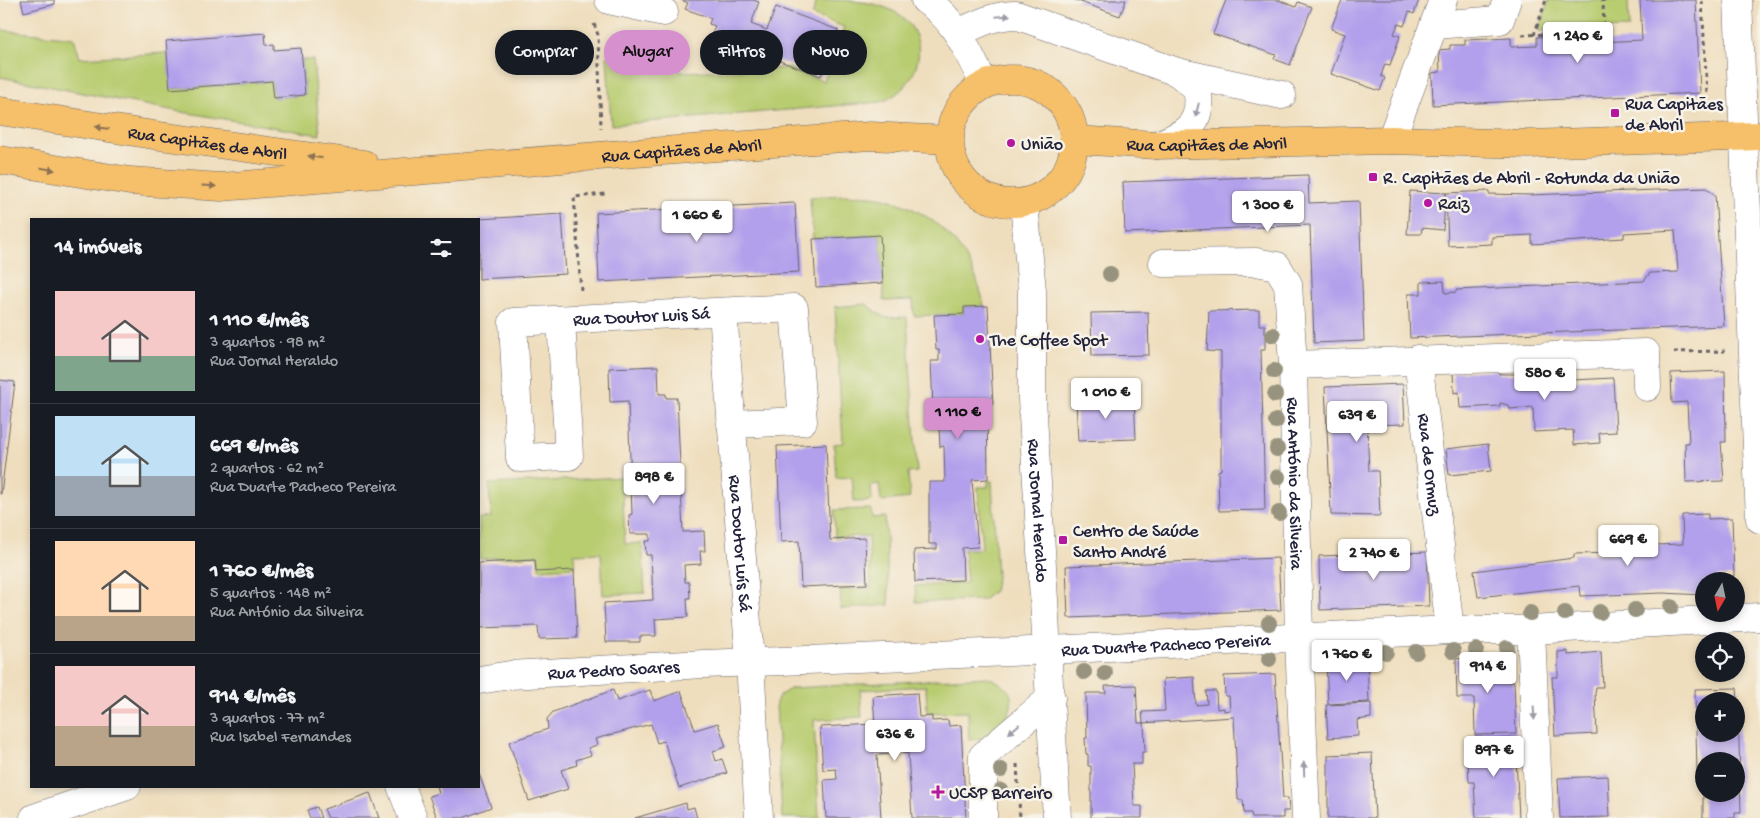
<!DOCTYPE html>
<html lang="pt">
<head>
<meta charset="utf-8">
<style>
	body { margin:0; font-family:"Gochi Hand",sans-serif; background:#20242c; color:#f1f3f6; height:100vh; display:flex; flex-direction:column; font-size:19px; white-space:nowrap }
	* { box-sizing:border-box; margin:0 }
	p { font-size:16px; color:#9ea1a6 }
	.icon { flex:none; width:28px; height:28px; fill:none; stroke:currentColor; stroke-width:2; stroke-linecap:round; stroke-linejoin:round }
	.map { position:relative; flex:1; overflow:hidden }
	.side { position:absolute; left:30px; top:218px; width:450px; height:570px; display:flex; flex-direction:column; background:#171b24; border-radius:0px; box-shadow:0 2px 8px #0003 }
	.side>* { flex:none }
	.guide { position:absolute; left:495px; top:30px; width:475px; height:45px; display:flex; gap:10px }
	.needle { width:32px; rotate:189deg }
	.tools { position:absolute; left:1695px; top:572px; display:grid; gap:10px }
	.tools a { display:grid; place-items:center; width:50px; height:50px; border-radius:50%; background:#171b24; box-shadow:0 2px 8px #0003; font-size:25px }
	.price { position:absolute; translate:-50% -42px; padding:0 11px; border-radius:5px; background:#fff; color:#222; font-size:16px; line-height:32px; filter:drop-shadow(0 1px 2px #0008) }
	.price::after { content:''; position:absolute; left:50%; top:30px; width:15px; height:11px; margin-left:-8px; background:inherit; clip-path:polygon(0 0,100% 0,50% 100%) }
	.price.current { background:#d690ce; color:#111 }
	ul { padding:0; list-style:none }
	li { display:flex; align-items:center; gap:15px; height:125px; padding:0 25px }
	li+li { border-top:1px solid #363941 }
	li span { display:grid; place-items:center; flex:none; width:140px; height:100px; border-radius:0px; color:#555 }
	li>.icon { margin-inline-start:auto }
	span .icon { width:60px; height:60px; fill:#fffc; stroke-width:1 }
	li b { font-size:21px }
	h2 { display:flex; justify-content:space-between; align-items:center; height:60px; padding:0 25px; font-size:21px }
	.pill { padding:0 18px; border-radius:22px; background:#171b24; box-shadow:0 2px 8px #0003; font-size:18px; line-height:45px }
	.pill.current { background:#d690ce; color:#111 }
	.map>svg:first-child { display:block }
	.green { fill:#b8cc70; stroke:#6d7756 }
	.building { fill:#b2a0ec }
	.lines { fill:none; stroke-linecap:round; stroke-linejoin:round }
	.minor-casing { stroke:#6a6468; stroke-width:29 }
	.major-casing { stroke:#6a6468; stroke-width:29 }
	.path { stroke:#6a6468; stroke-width:3; stroke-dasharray:4 4; stroke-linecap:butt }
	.minor { stroke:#fff; stroke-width:28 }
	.major { stroke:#f6c06b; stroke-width:28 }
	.tree { fill:#97937e }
	.oneway { fill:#9c9ca7 }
	.oneway2 { fill:#8c7153 }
	.poi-dot { fill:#b5179e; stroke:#f7f3e8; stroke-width:2 }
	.labels { text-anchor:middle; stroke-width:5; stroke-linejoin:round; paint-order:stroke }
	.poi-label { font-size:18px; fill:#22223b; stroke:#f7f3e8; text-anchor:start }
	.street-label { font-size:18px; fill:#22223b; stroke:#f7f3e8 }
</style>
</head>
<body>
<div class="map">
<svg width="1760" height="818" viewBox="0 0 1760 818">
	<rect width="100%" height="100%" fill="#f7f3e8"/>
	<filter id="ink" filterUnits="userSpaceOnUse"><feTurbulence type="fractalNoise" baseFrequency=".02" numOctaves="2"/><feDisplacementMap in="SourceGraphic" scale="10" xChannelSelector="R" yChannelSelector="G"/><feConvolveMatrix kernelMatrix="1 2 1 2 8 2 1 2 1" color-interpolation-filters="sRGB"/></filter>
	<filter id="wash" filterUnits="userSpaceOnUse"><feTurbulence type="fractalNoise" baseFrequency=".0096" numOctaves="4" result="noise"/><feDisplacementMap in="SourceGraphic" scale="20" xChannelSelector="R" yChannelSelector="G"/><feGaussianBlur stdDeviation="1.12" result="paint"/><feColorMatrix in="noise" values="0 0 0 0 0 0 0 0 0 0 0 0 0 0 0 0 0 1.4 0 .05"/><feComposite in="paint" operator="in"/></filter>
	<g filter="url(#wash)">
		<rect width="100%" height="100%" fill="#efdebd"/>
		<!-- green -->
		<g class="green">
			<path d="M817,0C844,0 872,0 895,12C935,36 920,88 881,102L611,125L607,56L678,52L680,72L789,68L824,81L844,27L812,15Z"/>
			<polygon points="1549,0 1628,0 1629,28 1538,31"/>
			<polygon points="0,30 74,38 80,58 167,53 171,89 272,81 274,98 305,95 302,60 313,60 320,135 176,111 0,77"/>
			<path d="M845,195C857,196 871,195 883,198C937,211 974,252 984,306L964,307V314L914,316L913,300L884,301L880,235L813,239L810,197Z"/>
			<polygon points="866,304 885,318 907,317 917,472 908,473 910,498 881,501 879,484 871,485 872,501 854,502 852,477 836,478 834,444 843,443 835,307"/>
			<polygon points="622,477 625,544 642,543 645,593 603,595 601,553 574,554 575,567 539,569 538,555 479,559 479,518 491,517 489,484"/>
			<polygon points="988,481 992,481 997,577 994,591 983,600 916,602 915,586 967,583 964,549 982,549 978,487 988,487"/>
			<polygon points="871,509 872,518 885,517 889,605 841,609 840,589 871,588 868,536 835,537 834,510"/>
			<path d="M987,677C1027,692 1011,715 990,738L969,740L968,712L927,713L926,686L860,690L862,717L814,720L819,818H782L776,703L780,695L792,688Z"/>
		</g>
		<g id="blocks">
			<!-- building -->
			<g class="building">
				<polygon points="21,0 54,0 55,4 24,12"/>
				<polygon points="681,0 753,0 759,2 751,24 767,30 776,7 838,30 821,76 711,36 715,26 709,24 711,18 685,9 688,3"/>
				<polygon points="1075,0 1126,0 1120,16"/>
				<polygon points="1226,0 1278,0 1296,7 1298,2 1312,7 1290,65 1274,59 1276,55 1213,34"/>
				<polygon points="1342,0 1419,0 1414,14 1409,12 1404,26 1398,24 1394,34 1400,36 1390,65 1385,64 1381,76 1385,78 1380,91 1331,74 1345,34 1331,29"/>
				<polygon points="1640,0 1696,0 1700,93 1433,105 1432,73 1440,72 1439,50 1450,49 1450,45 1465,45 1465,40 1511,38 1511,47 1537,46 1537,37 1567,36 1567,39 1599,38 1599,42 1642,40"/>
				<polygon points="265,33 266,45 274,44 274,50 301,48 305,95 274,98 272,81 170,89 166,41"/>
				<polygon points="1308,175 1309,203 1359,201 1364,341 1314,343 1310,225 1125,233 1123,182"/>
				<polygon points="1706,188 1715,195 1724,326 1410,338 1408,294 1421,294 1421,282 1444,281 1445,293 1456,292 1456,290 1644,281 1650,273 1678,272 1675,230 1624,233 1624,238 1532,244 1532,235 1492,237 1492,244 1448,246 1446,193 1443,230 1422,228 1421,234 1407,234 1410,191 1446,193 1489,191 1489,194 1530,195"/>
				<polygon points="795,203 799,272 599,282 596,213"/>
				<polygon points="562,214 566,274 479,279 479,219"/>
				<polygon points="880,235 883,283 816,287 813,239"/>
				<polygon points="988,306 993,404 987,405 988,479 972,480 978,547 962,548 963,580 915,582 914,550 937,549 937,544 929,544 929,482 945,482 944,446 940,447 938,407 933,407 931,361 939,361 939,350 936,350 934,315 964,314 964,307"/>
				<polygon points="1259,310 1259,325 1265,325 1265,350 1261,350 1265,510 1219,511 1218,471 1221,470 1221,352 1207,351 1209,311"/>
				<polygon points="1148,312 1149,355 1092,356 1091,313"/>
				<polygon points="658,366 659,394 666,394 666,398 677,398 683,532 704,531 705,551 700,551 701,564 684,565 685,582 689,582 690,598 687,598 688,617 655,619 656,636 640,636 640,642 606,642 604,603 653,600 651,555 646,555 645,541 650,541 650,534 630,534 629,515 632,514 628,401 610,402 609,368"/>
				<polygon points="1499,370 1499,374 1531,374 1532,382 1613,378 1616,432 1599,433 1600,443 1574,445 1573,430 1534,432 1533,407 1509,409 1508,405 1500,403 1500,406 1460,408 1459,392 1454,393 1453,372"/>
				<polygon points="1725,371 1726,442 1721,442 1724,481 1686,482 1685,443 1689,443 1687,402 1672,403 1671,373"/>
				<polygon points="0,380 15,382 1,494 0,494"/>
				<polygon points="1403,384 1405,424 1367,425 1369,471 1378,471 1380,516 1331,515 1325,387"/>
				<polygon points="1134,398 1136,439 1078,441 1076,400"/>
				<polygon points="826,444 830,540 865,538 867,584 801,587 799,541 781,542 777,446"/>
				<polygon points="1488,444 1491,471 1449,475 1446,449"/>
				<polygon points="1708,514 1708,519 1732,518 1734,576 1716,576 1716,581 1704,581 1704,595 1663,593 1580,596 1579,586 1478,597 1474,571 1574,558 1574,554 1656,552 1655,545 1683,544 1682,515"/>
				<polygon points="1427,552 1429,606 1320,610 1319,556"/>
				<polygon points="1278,558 1281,610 1068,618 1066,566"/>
				<polygon points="535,560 536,572 574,570 577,638 539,639 538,626 479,628 479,563"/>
				<polygon points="1568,651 1568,655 1601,652 1603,687 1596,687 1595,694 1597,734 1555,736 1552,677 1558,677 1558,652"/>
				<polygon points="1463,655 1485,655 1485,661 1506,660 1507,682 1514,682 1516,734 1475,735 1474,698 1457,698 1456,659 1463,658"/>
				<polygon points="1367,661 1369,702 1328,704 1326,662"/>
				<polygon points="1275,674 1283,798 1288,798 1289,811 1283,811 1283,818 1252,818 1251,813 1244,813 1243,800 1238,800 1234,717 1143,723 1142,712 1165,711 1163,679 1194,677 1196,705 1207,704 1206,691 1216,691 1217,709 1224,708 1224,711 1230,710 1229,696 1225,696 1224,676"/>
				<polygon points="1136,685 1138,723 1144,723 1145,752 1142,752 1142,764 1132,764 1134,806 1142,806 1142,818 1091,818 1091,766 1088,766 1088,754 1086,754 1085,738 1087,738 1086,693 1106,693 1105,686"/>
				<polygon points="1737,688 1738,701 1704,701 1704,734 1736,734 1738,707 1741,813 1735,813 1735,818 1703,818 1703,794 1736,794 1736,761 1704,761 1702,781 1702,772 1697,772 1695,689"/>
				<polygon points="613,690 617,701 650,690 654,701 681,691 695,730 718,723 726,747 713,751 716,761 722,759 727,773 679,788 664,741 657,743 651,724 595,739 597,745 588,748 591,755 576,760 577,765 561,770 568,789 529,801 509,742 548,729 547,719 553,712"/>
				<polygon points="917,693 919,717 932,716 932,721 948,720 949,726 961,725 966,818 912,818 908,753 877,755 881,818 826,818 824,780 837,779 836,769 823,770 820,727 875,724 873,696"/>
				<polygon points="1371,703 1371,718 1357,720 1358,736 1328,738 1326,705"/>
				<polygon points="1515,738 1519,818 1476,818 1474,782 1469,782 1467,741"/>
				<polygon points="1372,753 1375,818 1328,818 1328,755"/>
				<polygon points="479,774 491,807 463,818 437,818 429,796 439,793 437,786 479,786"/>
				<polygon points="1608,776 1610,817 1560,818 1558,778"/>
				<polygon points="370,793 379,818 328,818 324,809"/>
				<polygon points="686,803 687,809 694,807 697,818 635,818"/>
				<polygon points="317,807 321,818 310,818 307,810"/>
			</g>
		</g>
	</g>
	<g filter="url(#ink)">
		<use href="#blocks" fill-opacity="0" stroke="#6a6468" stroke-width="1"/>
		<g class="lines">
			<!-- minor casing -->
			<g class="minor-casing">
				<g id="minor">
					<polyline points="609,0 664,12"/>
					<path d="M925,0C956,19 969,54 984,84"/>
					<polyline points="1738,0 1760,519"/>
					<polyline points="1434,25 1500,20 1507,0"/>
					<path d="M958,33C978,24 994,15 1016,15L1177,72L1282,95"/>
					<polyline points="1391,140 1443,0"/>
					<path d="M1156,145C1187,134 1204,123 1197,88L1177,72"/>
					<path id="s1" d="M1024,203L1032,291V399L1057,818"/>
					<path id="s2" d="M1163,263L1256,262L1277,266L1288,284L1293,365L1299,638L1306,818"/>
					<path id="s3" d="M723,312L750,662L759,818"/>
					<path id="s4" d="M561,320L569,456L520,458L513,322L794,308L803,421L731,424"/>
					<path id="s5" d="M1418,359L1450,630"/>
					<polyline points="1293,365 1646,353 1647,387"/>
					<polyline points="1531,630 1539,818"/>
					<path id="s6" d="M479,680L510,675L704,664L1010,652L1450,630H1531L1760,617"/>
					<polyline points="401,786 413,818"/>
					<polyline points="34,818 127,786"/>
					<polyline points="983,818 983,756 1051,698"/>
				</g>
			</g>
			<!-- major casing -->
			<g class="major-casing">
				<g id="major">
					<circle cx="1012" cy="141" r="62"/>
					<path id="s7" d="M0,111L160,136L364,164"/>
					<path id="s8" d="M1075,140L1156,145L1391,140L1529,144L1760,136"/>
					<path id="s9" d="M0,160L130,181L221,187L635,153L870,136L949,140"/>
				</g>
			</g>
			<!-- path -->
			<g class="path">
				<polyline points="594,24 598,35 601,129"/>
				<polyline points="1522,35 1604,32 1603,0"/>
				<polyline points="1534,35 1546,0"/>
				<polyline points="1693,108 1704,105 1707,95 1702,0"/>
				<polyline points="581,290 574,197 605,194"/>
				<polyline points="1674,352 1725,351"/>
				<polyline points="1017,764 1020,818"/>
			</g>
			<!-- minor -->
			<use href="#minor" class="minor"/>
			<!-- major -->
			<use href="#major" class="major"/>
		</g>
		<!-- trees -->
		<g class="tree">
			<circle cx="1110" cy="274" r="8"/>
			<circle cx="1273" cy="335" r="8"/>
			<circle cx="1274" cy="371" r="8"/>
			<circle cx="1275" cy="395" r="8"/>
			<circle cx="1276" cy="421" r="8"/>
			<circle cx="1277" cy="449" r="8"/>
			<circle cx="1278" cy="477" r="8"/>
			<circle cx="1279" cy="513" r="8"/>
			<circle cx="1671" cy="607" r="8"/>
			<circle cx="1635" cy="610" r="8"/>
			<circle cx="1600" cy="612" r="8"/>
			<circle cx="1530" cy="613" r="8"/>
			<circle cx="1565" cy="613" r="8"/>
			<circle cx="1269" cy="623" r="8"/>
			<circle cx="1507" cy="648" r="8"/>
			<circle cx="1476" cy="650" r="8"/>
			<circle cx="1453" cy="651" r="8"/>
			<circle cx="1352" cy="652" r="8"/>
			<circle cx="1386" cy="652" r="8"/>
			<circle cx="1416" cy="652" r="8"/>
			<circle cx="1325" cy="654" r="8"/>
			<circle cx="1269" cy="659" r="8"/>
			<circle cx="1084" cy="672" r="8"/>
			<circle cx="1105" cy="673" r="8"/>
			<circle cx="1001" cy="770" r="8"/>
			<circle cx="1001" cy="791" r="8"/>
		</g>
		<!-- one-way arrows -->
		<defs><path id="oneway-solid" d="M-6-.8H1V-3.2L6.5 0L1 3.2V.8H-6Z" transform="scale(1.25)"/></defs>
		<g class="oneway">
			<use href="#oneway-solid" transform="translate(1003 16) rotate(-5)"/>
			<use href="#oneway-solid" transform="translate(1197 110) rotate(105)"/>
			<use href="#oneway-solid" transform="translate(1534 713) rotate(87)"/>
			<use href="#oneway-solid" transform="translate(1014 729) rotate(139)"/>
			<use href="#oneway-solid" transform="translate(1304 769) rotate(-92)"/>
		</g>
		<g class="oneway2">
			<use href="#oneway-solid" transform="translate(102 128) rotate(-172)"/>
			<use href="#oneway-solid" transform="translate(315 157) rotate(-172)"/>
			<use href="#oneway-solid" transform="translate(48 169) rotate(10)"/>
			<use href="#oneway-solid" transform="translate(209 186) rotate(4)"/>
		</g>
	</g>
	<!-- markers -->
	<g class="poi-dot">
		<rect x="1610" y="108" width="10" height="10" rx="2.5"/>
		<circle cx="1011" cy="143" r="5"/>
		<rect x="1368" y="172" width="10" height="10" rx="2.5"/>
		<circle cx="1428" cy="203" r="5"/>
		<circle cx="980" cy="339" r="5"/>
		<rect x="1058" y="535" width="10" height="10" rx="2.5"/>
		<path d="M935.5 784.5h5v5h5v5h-5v5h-5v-5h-5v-5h5z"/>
	</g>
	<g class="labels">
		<!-- poi labels -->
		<g class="poi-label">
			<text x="1625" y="109">Rua Capitães<tspan x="1625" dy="21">de Abril</tspan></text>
			<text x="1021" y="149">União</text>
			<text x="1383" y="183">R. Capitães de Abril - Rotunda da União</text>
			<text x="1438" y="209">Raiz</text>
			<text x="990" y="345">The Coffee Spot</text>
			<text x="1073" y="536">Centro de Saúde<tspan x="1073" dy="21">Santo André</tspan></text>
			<text x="949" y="798">UCSP Barreiro</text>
		</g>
		<!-- street labels -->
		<g class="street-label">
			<text dy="6" stroke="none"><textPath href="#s7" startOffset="210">Rua Capitães de Abril</textPath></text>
			<text dy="6" stroke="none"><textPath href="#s8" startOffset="132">Rua Capitães de Abril</textPath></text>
			<text dy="6" stroke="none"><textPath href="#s9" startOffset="685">Rua Capitães de Abril</textPath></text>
			<text dy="6" stroke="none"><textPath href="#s4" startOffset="450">Rua Doutor Luis Sá</textPath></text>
			<text dy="6" stroke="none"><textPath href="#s5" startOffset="106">Rua de Ormuz</textPath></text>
			<text dy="6" stroke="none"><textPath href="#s2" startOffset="335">Rua António da Silveira</textPath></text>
			<text dy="6" stroke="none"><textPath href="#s1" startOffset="308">Rua Jornal Heraldo</textPath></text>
			<text dy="6" stroke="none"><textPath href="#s3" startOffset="232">Rua Doutor Luís Sá</textPath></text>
			<text dy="6" stroke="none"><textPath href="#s6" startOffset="688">Rua Duarte Pacheco Pereira</textPath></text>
			<text dy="6" stroke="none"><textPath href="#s6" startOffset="135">Rua Pedro Soares</textPath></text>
		</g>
	</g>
</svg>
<div class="tools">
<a><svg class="needle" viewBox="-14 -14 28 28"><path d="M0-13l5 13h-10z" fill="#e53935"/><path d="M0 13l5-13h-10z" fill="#9ea1a6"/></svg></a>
<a><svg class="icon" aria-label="locate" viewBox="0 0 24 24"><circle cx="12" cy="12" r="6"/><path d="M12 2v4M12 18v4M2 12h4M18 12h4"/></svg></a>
<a>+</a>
<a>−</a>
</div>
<b class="price" style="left:1578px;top:64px">1 240 €</b>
<b class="price" style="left:1268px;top:233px">1 300 €</b>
<b class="price" style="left:697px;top:243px">1 660 €</b>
<b class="price" style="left:1545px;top:401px">580 €</b>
<b class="price" style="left:1106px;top:420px">1 010 €</b>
<b class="price current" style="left:958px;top:440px">1 110 €</b>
<b class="price" style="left:1357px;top:443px">639 €</b>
<b class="price" style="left:654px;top:505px">898 €</b>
<b class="price" style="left:1628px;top:567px">669 €</b>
<b class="price" style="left:1374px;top:581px">2 740 €</b>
<b class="price" style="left:1347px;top:682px">1 760 €</b>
<b class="price" style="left:1488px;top:694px">914 €</b>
<b class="price" style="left:895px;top:762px">636 €</b>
<b class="price" style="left:1494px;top:778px">897 €</b>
<div class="guide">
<a class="pill">Comprar</a>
<a class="pill current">Alugar</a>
<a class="pill">Filtros</a>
<a class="pill">Novo</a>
</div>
<section class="side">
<h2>14 imóveis<svg class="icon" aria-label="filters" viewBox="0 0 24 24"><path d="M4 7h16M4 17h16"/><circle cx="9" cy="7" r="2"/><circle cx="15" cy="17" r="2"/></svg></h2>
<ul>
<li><span style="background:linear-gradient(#f6c9c9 65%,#7fa58c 0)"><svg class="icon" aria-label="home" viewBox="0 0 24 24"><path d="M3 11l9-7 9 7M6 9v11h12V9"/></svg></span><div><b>1 110 €/mês</b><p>3 quartos · 98 m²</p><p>Rua Jornal Heraldo</p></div></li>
<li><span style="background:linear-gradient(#bfe0f5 60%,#9aa5b1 0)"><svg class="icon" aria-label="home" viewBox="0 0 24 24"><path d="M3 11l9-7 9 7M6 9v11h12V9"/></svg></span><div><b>669 €/mês</b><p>2 quartos · 62 m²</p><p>Rua Duarte Pacheco Pereira</p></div></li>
<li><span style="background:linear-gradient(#ffd9b3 75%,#b9a48a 0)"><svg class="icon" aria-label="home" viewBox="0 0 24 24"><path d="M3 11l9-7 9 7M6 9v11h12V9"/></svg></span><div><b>1 760 €/mês</b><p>5 quartos · 148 m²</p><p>Rua António da Silveira</p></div></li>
<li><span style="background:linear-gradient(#f6c9c9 60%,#b9a48a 0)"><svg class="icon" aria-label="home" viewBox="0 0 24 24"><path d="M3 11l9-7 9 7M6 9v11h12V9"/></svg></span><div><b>914 €/mês</b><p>3 quartos · 77 m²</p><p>Rua Isabel Fernandes</p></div></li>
</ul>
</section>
</div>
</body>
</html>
